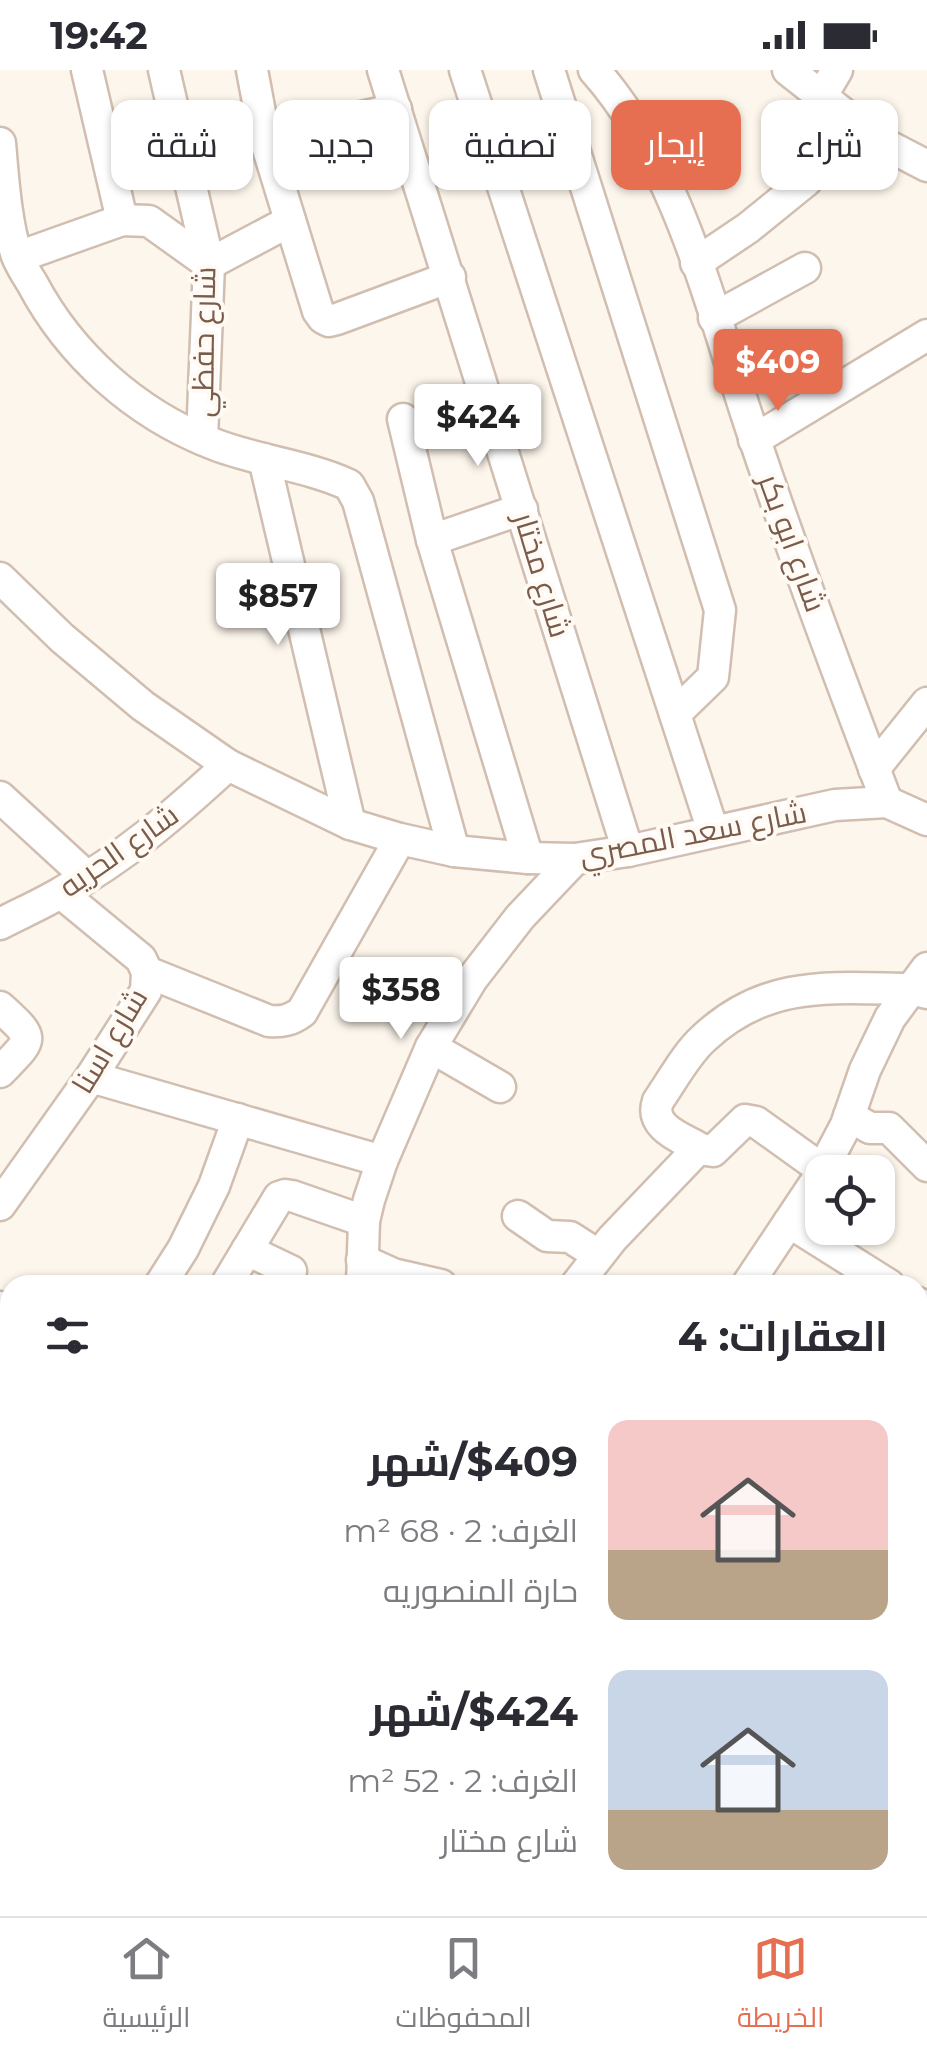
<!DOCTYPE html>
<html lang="ar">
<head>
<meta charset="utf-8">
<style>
	body { margin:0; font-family:Montserrat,Cairo,sans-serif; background:#f2f2f3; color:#2b2b33; direction:rtl; height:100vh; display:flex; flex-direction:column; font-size:38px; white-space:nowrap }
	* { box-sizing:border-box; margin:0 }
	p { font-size:32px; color:#7c7c81 }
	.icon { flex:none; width:55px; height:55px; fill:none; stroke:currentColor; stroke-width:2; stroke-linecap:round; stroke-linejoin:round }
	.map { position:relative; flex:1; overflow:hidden; direction:ltr }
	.details { position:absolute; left:0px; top:1205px; width:928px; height:642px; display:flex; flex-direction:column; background:#fff; border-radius:30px 30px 0 0; box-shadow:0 2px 8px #0004; direction:rtl }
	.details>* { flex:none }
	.hud { position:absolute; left:30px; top:30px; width:868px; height:90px; direction:rtl; display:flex; gap:20px }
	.buttons { position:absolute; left:805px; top:1085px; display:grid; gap:20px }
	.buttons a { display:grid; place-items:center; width:90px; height:90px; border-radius:20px; background:#fff; box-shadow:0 2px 8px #0004; font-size:50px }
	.price { position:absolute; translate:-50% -85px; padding:0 22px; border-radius:10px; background:#fff; color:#222; font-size:32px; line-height:65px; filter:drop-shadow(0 2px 5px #0008) }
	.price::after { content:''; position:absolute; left:50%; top:60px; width:30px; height:22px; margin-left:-15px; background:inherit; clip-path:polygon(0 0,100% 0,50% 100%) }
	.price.active { background:#e76f51; color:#fff }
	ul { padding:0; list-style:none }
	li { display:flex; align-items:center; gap:30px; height:250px; padding:0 40px }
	li span { display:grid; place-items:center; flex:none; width:280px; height:200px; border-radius:20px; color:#555 }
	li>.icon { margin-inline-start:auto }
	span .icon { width:120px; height:120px; fill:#fffc; stroke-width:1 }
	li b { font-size:42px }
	h2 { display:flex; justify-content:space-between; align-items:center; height:120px; padding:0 40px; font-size:42px }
	.tag { padding:0 35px; border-radius:20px; background:#fff; box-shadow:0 2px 8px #0004; font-size:35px; line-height:90px }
	.tag.active { background:#e76f51; color:#fff }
	.status { display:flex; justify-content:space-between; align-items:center; height:70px; padding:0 50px; background:#fff; direction:ltr }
	.status svg { height:28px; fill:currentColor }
	.tabs { display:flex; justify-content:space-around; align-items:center; height:140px; border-top:2px solid #e1e1e2; background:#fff; font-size:28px; color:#7c7c81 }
	.tabs a { display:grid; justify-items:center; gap:5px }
	.tabs .active { color:#e76f51 }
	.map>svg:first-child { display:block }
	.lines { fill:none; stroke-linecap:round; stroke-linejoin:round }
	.street-casing { stroke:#d1beb0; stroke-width:35 }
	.street { stroke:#fff; stroke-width:30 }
	.labels { text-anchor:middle; stroke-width:8; stroke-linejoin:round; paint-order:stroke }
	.street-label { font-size:30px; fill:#7a5c4d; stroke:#fffaf3 }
</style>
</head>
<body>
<div class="status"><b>19:42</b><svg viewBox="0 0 49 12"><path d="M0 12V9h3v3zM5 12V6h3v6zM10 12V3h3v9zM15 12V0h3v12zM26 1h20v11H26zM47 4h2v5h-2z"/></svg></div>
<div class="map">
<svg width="927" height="1846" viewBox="0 0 927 1846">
	<rect width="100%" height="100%" fill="#fdf6ec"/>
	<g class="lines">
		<!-- street casing -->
		<g class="street-casing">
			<g id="street">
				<polyline points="87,0 122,150"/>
				<polyline points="164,0 209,194 202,369"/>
				<polyline points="252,0 265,69 318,241 323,248 329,251 337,249 450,207"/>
				<polyline points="383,0 628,781"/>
				<polyline points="465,0 713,761"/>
				<polyline points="549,0 720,540 713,607 675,644"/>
				<path d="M594,0C680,96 713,247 754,367C795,490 841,612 887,732"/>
				<polyline points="788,0 877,70 927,96"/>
				<polyline points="821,27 837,0"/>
				<polyline points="265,69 396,39"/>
				<path d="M0,73C3,107 6,154 17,186C21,196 27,205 32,213C70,285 135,343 211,373C255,391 306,395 349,415L358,431L454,781"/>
				<polyline points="18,187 122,150 149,151 209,194 290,151"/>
				<polyline points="696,193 748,158 806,111 853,52"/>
				<polyline points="714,248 805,198"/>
				<polyline points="403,349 432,470 528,788"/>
				<polyline points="754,370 927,265"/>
				<polyline points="264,389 350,754"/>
				<polyline points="432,470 522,439"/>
				<polyline points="0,508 62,568 143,636 228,695 350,754 400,769 454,781 528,788 575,789 628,781 835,735 887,732 927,750"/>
				<polyline points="874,699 927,633"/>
				<polyline points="0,727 87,807"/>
				<path d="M0,854C21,843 42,834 62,822C124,788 177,742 228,695"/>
				<path d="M147,902L269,951C283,952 291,950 302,942L400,769"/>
				<path d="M0,937C36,970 34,967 0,1002"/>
				<polyline points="431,977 500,1017"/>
				<polyline points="91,1007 382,1091"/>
				<polyline points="849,1046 870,1058 889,1058 927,1096"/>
				<path d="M699,1078C680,1067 649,1057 658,1031C672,1011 686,984 704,968C767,909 832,918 911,919L927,923"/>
				<polyline points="0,1135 91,1007 146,921 147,902 141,889 61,823"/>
				<polyline points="518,1146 547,1166 570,1167 598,1185"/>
				<polyline points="789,1152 889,1215"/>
				<polyline points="247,1180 291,1201"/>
				<polyline points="362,1190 393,1204 441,1215"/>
				<polyline points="160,1215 183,1179 214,1116 238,1049"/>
				<polyline points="226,1215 279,1127 285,1125 292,1126 364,1151"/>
				<polyline points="362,1215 364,1151 369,1130 382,1091 431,977 472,909 520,847 575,789"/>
				<polyline points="576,1215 612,1169 698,1079 713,1081 745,1050 756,1052 823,1100"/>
				<polyline points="747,1215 817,1110 846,1055 865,1000 890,948 927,898"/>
				<polyline points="918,1233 927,1238"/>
				<polyline points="0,1237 10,1245"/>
				<polyline points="0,1427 10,1428"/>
				<polyline points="0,1495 10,1495"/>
				<polyline points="0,1567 10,1567"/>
				<polyline points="0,1638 10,1639"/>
				<polyline points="918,1735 927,1737"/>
				<polyline points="0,1753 10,1758"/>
				<polyline points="312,1838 316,1846"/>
				<polyline points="514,1838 520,1846"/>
				<polyline points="25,1846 31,1838"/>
				<polyline points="591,1846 593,1838"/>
				<polyline points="682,1846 682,1845"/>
			</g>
		</g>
		<!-- street -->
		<use href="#street" class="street"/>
	</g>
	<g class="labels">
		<!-- street labels -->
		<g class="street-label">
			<text transform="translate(204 272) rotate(-89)" y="10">شارع حفظي</text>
			<text transform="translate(792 473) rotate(70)" y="10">شارع ابو بكر</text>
			<text transform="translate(542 505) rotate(73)" y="10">شارع مختار</text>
			<text transform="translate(693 764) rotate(-11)" y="10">شارع سعد المصري</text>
			<text transform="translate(119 781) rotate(-35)" y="10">شارع الحريه</text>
			<text transform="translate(110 971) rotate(-59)" y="10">شارع اسنا</text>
		</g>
	</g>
</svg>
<div class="buttons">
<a><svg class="icon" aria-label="locate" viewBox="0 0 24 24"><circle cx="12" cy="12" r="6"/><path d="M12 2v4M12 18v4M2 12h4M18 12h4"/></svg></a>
</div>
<b class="price active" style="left:778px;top:344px">$409</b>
<b class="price" style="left:478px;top:399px">$424</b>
<b class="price" style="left:278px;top:578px">$857</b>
<b class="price" style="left:401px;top:972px">$358</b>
<div class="hud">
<a class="tag">شراء</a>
<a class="tag active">إيجار</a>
<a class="tag">تصفية</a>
<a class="tag">جديد</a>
<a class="tag">شقة</a>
</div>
<section class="details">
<h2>العقارات: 4<svg class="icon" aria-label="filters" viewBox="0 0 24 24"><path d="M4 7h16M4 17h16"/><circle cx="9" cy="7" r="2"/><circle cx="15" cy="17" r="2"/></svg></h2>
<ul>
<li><span style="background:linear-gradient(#f6c9c9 65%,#b9a48a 0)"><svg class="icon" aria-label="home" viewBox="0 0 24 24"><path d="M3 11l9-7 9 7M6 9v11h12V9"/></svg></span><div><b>$409/شهر</b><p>الغرف: 2 · 68 m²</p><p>حارة المنصوريه</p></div></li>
<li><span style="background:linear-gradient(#c9d6e8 70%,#b9a48a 0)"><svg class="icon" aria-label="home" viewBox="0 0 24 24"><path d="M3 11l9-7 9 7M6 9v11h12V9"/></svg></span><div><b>$424/شهر</b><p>الغرف: 2 · 52 m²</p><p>شارع مختار</p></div></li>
</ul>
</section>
</div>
<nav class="tabs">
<a class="active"><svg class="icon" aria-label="map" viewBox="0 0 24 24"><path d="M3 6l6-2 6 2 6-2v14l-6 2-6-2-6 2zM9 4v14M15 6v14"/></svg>الخريطة</a>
<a><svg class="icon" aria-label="saved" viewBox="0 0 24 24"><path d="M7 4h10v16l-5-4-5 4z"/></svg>المحفوظات</a>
<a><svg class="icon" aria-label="home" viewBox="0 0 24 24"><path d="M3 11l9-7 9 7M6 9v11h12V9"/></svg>الرئيسية</a>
</nav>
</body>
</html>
